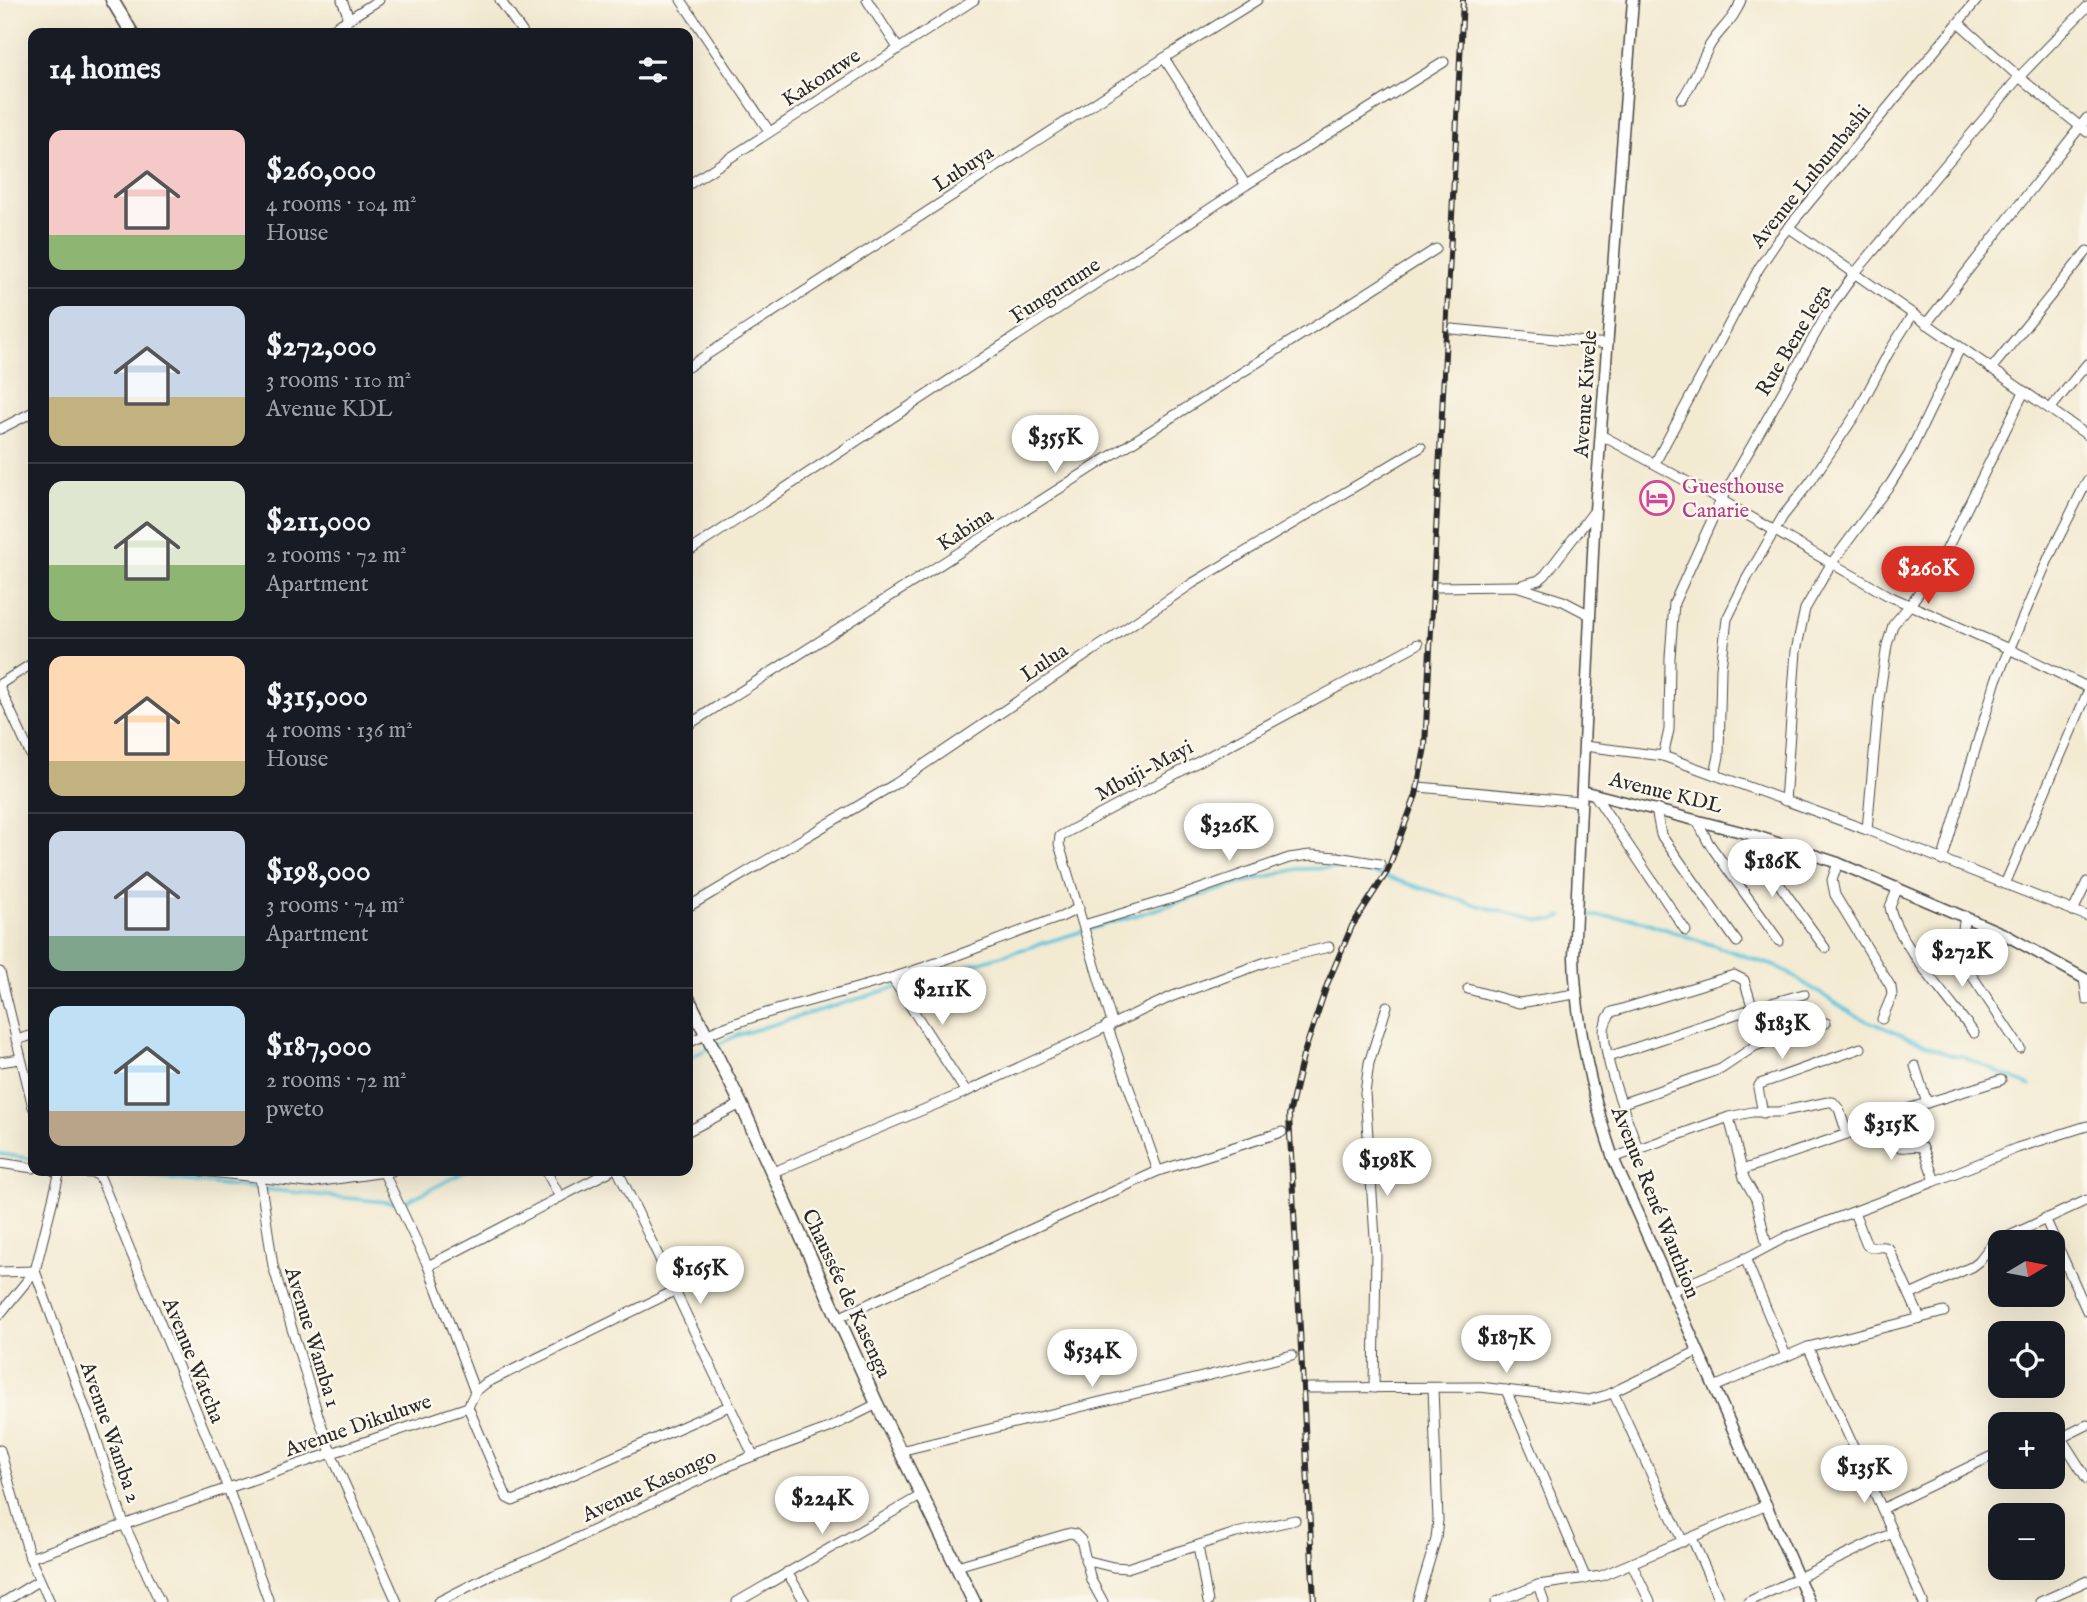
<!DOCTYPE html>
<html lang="en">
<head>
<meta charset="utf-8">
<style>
	body { margin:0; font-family:"IM FELL English",serif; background:#242831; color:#f1f3f6; height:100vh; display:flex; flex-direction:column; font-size:26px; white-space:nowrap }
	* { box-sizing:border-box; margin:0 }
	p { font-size:23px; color:#9ea1a6 }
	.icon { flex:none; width:38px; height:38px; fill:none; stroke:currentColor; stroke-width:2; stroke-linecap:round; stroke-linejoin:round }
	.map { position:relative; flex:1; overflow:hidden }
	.details { position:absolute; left:28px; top:28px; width:665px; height:1148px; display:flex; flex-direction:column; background:#171b24; border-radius:14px; box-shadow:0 7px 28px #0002 }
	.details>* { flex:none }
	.needle { width:46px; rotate:80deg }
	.tools { position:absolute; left:1988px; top:1230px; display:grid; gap:14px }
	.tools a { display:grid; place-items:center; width:77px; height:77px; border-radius:14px; background:#171b24; box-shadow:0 7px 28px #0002; font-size:35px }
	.price { position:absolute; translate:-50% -60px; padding:0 16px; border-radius:24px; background:#fff; color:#222; font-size:23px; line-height:46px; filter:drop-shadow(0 2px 4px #0008) }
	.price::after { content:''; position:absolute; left:50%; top:42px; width:21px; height:16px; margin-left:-10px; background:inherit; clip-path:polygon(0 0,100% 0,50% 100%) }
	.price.selected { background:#d93025; color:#fff }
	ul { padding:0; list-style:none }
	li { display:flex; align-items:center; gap:21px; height:175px; padding:0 21px }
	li+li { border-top:2px solid #363941 }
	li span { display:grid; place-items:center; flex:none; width:196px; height:140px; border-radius:14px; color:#555 }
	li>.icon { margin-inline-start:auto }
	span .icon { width:84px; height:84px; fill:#fffc; stroke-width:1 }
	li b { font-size:30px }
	h2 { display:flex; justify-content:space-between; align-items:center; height:84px; padding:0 21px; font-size:30px }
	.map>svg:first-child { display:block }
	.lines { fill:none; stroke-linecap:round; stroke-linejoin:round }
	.stream { stroke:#5ec4db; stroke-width:3.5 }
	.minor-casing { stroke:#494844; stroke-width:11 }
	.tertiary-casing { stroke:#494844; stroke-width:13 }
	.secondary-casing { stroke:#494844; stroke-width:15 }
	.minor { stroke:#fff; stroke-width:9 }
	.tertiary { stroke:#fff; stroke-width:10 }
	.secondary { stroke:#fff; stroke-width:12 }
	.rail-casing { stroke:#2b2b2b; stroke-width:6 }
	.rail { stroke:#fbf7ec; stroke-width:3.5; stroke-dasharray:10; stroke-linecap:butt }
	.labels { text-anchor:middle; stroke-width:5; stroke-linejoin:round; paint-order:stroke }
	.street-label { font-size:21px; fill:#2b2b2b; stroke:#fbf7ec }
	.hotel-label { font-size:21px; fill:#b23c85; stroke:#fbf7ec; text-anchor:start }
</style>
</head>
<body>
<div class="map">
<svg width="2087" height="1602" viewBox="0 0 2087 1602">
	<rect width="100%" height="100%" fill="#fbf7ec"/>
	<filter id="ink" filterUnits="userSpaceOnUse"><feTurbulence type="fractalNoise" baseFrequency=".0143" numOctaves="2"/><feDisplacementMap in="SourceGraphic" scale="14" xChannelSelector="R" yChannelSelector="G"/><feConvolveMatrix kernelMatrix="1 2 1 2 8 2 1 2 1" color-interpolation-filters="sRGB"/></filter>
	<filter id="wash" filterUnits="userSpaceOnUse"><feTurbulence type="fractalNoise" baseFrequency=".00686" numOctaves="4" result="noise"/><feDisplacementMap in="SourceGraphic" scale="28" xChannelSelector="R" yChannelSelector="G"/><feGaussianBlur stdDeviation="1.57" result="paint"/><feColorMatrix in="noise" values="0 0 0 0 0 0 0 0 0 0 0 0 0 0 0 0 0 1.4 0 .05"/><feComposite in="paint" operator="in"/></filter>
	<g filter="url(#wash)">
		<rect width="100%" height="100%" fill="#f3ead2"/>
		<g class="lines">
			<!-- stream -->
			<g class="stream">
				<polyline points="1589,916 1633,918 1780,968 1856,1016 1950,1055 1962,1056 2030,1086"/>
				<polyline points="688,1058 738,1035 1243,883 1297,869 1335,868 1373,873 1480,906 1541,920 1552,920 1562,916"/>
				<polyline points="0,1154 33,1159"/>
				<polyline points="116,1171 179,1180 395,1203"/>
				<polyline points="407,1201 467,1171"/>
			</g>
		</g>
	</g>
	<g filter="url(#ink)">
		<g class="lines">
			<!-- minor casing -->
			<g class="minor-casing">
				<g id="minor">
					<polyline points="342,0 347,13 345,33"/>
					<polyline points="500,0 523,33"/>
					<polyline points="681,0 769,131"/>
					<polyline points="867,0 898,48"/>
					<polyline points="1959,23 2019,77 2087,132"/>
					<polyline points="326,33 379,0"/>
					<polyline points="1164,58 1246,185"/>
					<path d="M1682,99C1694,82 1700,63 1710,45C1720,29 1735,19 1741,0"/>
					<polyline points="688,185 974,0"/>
					<polyline points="1788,227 2087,435"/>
					<polyline points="1926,324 2087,118"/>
					<polyline points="1452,329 1608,344"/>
					<polyline points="688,367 1164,58 1257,0"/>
					<polyline points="1991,369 2087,251"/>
					<polyline points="2050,409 2087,364"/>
					<polyline points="0,429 33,412"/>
					<polyline points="1601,435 1721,500 1887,595 2009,649 2087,687"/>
					<polyline points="1655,463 1759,268 1778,240 1977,0"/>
					<polyline points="688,552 1246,185 1444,62"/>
					<polyline points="1518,586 1539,580 1545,575 1595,510"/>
					<polyline points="1435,587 1516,586 1563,601 1590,615"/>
					<polyline points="0,684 33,663"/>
					<polyline points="0,688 33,760"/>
					<polyline points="688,725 1436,249"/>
					<polyline points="1584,746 1663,756 1867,830 2087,916"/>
					<polyline points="1663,756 1669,730 1670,657 1674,603 1721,500 1829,310 1854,274 2019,77 2087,7"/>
					<polyline points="1715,775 1719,756 1721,668 1727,619 1747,578 1783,516 1811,481 1856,414 1889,352 1913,314"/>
					<polyline points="1419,787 1581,802"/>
					<polyline points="1594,794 1686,931"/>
					<polyline points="1785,801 1796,651 1805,609 1831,564 1891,483 1909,454 1960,348"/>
					<polyline points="1656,809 1661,835 1737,942"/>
					<polyline points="1697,820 1708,842 1779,941"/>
					<polyline points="1867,830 1879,699 1887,645 1893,625 1910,605 1941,561 2024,392"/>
					<polyline points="1753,835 1762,860 1825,948"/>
					<polyline points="1942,861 1996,680 2049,557 2087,481"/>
					<polyline points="1838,863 1832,880 1835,895 1891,987 1892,995 1882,1019"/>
					<polyline points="2005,884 2087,694"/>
					<path d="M1898,887L1890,907C1896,941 1952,1003 1974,1033"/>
					<polyline points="688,907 895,784 1193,583 1421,447"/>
					<polyline points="2073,911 2087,882"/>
					<polyline points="1965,916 1960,948 1961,959 2020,1048"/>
					<polyline points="1084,925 1180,896 1289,858 1310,855 1337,857 1380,864"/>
					<polyline points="0,972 33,1107"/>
					<polyline points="892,978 966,1092"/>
					<polyline points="2084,978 2087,1000"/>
					<polyline points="1468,989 1519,1003 1575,994"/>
					<polyline points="1112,1023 1059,844 1060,836 1418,644"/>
					<polyline points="1107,1025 1158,1171"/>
					<polyline points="16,1040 33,1035"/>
					<path d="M688,1043C751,1012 824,999 891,978C948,961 1004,936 1061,917L1079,908"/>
					<polyline points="1608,1057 1757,1007 1804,994"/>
					<polyline points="0,1062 20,1059"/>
					<polyline points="1915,1066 1927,1103"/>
					<polyline points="1623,1103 1721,1069 1755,1046 1826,1023"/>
					<polyline points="1763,1113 1758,1088 1760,1084 1861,1048"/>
					<polyline points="1729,1117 1744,1178 1756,1199 1767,1246"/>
					<path d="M1883,1118C1887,1132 1888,1150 1906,1147C1913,1147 1917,1145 1923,1148L1935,1181"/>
					<polyline points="688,1131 741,1104"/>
					<path d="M1638,1149C1626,1114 1606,1069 1604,1032C1604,1024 1607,1018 1612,1012L1734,975L1744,980L1753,1009"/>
					<polyline points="1613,1158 1729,1117 1752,1112 1779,1112 1828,1102 1833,1102 1839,1109 1847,1134 1875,1125 1891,1114 2001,1080"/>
					<polyline points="0,1163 33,1168"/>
					<polyline points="1742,1170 1847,1134"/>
					<polyline points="54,1171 94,1173 100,1177 228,1488 269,1602"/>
					<polyline points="202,1171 308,1183 392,1171"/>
					<polyline points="259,1171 273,1266 318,1415 331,1453 397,1602"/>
					<polyline points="383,1171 428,1266 475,1392"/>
					<polyline points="546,1171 560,1197"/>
					<polyline points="618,1171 753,1455"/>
					<polyline points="771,1173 966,1092 1173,996 1266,962 1329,947"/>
					<path d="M1854,1212L1867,1245C1874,1251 1882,1243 1889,1249L1920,1318"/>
					<polyline points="2045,1218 2087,1311"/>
					<polyline points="1745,1258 1786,1356"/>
					<polyline points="428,1266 610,1171"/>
					<polyline points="0,1272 35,1271 95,1435 124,1524 160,1602"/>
					<polyline points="1671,1291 1735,1264 1786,1237 1933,1182 2017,1148 2087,1126"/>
					<polyline points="1910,1295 1971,1267 1979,1261 1992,1244 2087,1200"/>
					<polyline points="0,1314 35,1271 60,1171"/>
					<polyline points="838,1318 1158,1171 1282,1132"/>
					<polyline points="1808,1347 1882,1509 2000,1452"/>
					<polyline points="1714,1387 1808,1347 1944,1312"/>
					<polyline points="1309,1388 1480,1387 1589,1400 1607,1395 1698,1351"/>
					<polyline points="1374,1388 1376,1252 1365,1093 1369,1063 1387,1006"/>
					<polyline points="1506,1390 1586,1579"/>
					<polyline points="1613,1392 1683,1542"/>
					<polyline points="468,1407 507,1498 513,1501 729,1406"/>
					<polyline points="2061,1438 2087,1479"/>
					<polyline points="2053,1439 2061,1438 2087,1425"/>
					<polyline points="0,1450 30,1558 50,1602"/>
					<polyline points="900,1451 1292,1355"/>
					<polyline points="1882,1509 1923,1602"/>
					<polyline points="1692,1538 1720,1602"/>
					<polyline points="1198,1546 1208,1602"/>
					<polyline points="30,1558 228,1488 468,1407 475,1392 486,1383 676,1290"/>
					<polyline points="1085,1560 1113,1567 1127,1568 1236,1533 1295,1520"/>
					<polyline points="1632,1564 1650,1602"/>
					<polyline points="957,1566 1070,1533 1075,1534 1081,1540 1091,1580 1103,1602"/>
					<polyline points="787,1572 805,1602"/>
					<polyline points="1538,1585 1544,1602"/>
					<polyline points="4,1602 38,1581"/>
					<polyline points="438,1602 493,1574 539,1556 740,1461 829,1428 877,1404"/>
					<polyline points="737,1602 922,1495"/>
					<polyline points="1417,1602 1436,1539 1438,1520 1433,1388"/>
					<polyline points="1496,1602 1538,1585 1601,1576 1767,1505"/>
					<polyline points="1748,1602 1892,1533"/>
					<polyline points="2040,1602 2087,1581"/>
				</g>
			</g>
			<!-- tertiary casing -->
			<g class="tertiary-casing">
				<g id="tertiary">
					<path d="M1633,0L1595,510L1574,957C1576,1027 1591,1092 1613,1158L1809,1602"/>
					<polyline points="1582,791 1753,835 1838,863 2004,934 2087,980"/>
				</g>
			</g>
			<!-- secondary casing -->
			<g class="secondary-casing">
				<g id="secondary">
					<polyline points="112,0 132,33"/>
					<polyline points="688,998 741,1104 877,1404 974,1602"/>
				</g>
			</g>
			<!-- minor -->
			<use href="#minor" class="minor"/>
			<!-- tertiary -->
			<use href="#tertiary" class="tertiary"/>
			<!-- secondary -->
			<use href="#secondary" class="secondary"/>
			<!-- rail casing -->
			<g class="rail-casing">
				<polyline id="rail" points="1314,1602 1289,1115 1303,1056 1328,982 1352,926 1387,872 1416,795 1425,747 1463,0"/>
			</g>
			<!-- rail -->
			<use href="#rail" class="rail"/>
		</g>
	</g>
	<!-- icons -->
	<defs>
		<g id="hotel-ring" transform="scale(1.75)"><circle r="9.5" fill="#fbf7ec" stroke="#d1479c" stroke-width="1.5"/><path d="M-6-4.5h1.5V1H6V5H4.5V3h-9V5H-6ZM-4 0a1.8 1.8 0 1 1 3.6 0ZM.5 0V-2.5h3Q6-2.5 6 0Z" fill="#d1479c"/></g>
	</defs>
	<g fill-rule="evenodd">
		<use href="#hotel-ring" x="1657" y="498"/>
	</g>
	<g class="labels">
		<!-- street labels -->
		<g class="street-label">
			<text transform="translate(821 77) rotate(-33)" y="7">Kakontwe</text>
			<text transform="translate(963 168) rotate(-33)" y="7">Lubuya</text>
			<text transform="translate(1810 176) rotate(-51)" y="7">Avenue Lubumbashi</text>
			<text transform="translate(1055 290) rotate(-33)" y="7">Fungurume</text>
			<text transform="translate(1793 340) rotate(-59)" y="7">Rue Bene lega</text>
			<text transform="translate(1585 394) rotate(-86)" y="7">Avenue Kiwele</text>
			<text transform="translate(965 529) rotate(-33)" y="7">Kabina</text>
			<text transform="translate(1044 662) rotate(-34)" y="7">Lulua</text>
			<text transform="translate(1144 770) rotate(-28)" y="7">Mbuji-Mayi</text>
			<text transform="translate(1666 792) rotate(14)" y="7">Avenue KDL</text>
			<text transform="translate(1656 1202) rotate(68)" y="7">Avenue René Wauthion</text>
			<text transform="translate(847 1293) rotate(65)" y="7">Chaussée de Kasenga</text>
			<text transform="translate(313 1337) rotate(73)" y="7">Avenue Wamba 1</text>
			<text transform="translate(194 1360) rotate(68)" y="7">Avenue Watcha</text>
			<text transform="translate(358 1425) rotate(-19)" y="7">Avenue Dikuluwe</text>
			<text transform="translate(111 1432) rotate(71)" y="7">Avenue Wamba 2</text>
			<text transform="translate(649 1485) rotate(-25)" y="7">Avenue Kasongo</text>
		</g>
		<!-- hotel labels -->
		<g class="hotel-label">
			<text x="1682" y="493">Guesthouse<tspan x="1682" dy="24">Canarie</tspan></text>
		</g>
	</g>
</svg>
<div class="tools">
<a><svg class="needle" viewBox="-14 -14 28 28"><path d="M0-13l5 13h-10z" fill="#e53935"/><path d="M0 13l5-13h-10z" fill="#9ea1a6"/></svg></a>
<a><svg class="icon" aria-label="locate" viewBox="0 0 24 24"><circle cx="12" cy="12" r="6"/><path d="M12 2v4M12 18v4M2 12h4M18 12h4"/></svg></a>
<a>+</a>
<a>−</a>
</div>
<b class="price" style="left:1055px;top:475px">$355K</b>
<b class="price selected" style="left:1928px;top:606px">$260K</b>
<b class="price" style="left:1229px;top:863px">$326K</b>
<b class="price" style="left:1772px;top:899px">$186K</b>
<b class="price" style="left:1962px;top:989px">$272K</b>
<b class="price" style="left:942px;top:1027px">$211K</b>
<b class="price" style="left:1782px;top:1061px">$183K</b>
<b class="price" style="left:1891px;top:1162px">$315K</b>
<b class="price" style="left:1387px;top:1198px">$198K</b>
<b class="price" style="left:700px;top:1306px">$165K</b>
<b class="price" style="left:1506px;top:1375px">$187K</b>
<b class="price" style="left:1092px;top:1389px">$534K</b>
<b class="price" style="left:1864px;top:1505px">$135K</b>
<b class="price" style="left:822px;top:1536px">$224K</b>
<section class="details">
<h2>14 homes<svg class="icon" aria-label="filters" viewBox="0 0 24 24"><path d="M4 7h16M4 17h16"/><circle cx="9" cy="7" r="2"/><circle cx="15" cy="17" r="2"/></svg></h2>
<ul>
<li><span style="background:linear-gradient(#f6c9c9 75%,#8fb573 0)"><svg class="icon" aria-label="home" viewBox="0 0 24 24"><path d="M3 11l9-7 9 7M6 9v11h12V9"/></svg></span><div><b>$260,000</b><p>4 rooms · 104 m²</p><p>House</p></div></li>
<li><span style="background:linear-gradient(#c9d6e8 65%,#c2b280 0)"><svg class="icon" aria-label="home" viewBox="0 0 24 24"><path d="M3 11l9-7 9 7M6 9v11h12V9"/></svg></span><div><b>$272,000</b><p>3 rooms · 110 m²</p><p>Avenue KDL</p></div></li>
<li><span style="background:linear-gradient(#dfe7d0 60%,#8fb573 0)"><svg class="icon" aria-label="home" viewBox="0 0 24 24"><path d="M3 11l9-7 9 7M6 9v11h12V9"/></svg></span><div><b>$211,000</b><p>2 rooms · 72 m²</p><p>Apartment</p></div></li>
<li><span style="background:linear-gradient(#ffd9b3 75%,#c2b280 0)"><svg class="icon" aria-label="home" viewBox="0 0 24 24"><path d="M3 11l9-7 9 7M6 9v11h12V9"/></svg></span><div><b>$315,000</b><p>4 rooms · 136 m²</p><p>House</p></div></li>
<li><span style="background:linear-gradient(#c9d6e8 75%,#7fa58c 0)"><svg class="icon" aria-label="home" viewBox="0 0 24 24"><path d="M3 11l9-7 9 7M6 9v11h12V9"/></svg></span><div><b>$198,000</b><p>3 rooms · 74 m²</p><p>Apartment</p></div></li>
<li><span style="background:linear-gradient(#bfe0f5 75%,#b9a48a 0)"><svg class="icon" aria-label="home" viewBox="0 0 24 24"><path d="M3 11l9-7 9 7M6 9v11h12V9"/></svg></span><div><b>$187,000</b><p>2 rooms · 72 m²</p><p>pweto</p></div></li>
</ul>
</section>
</div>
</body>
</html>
